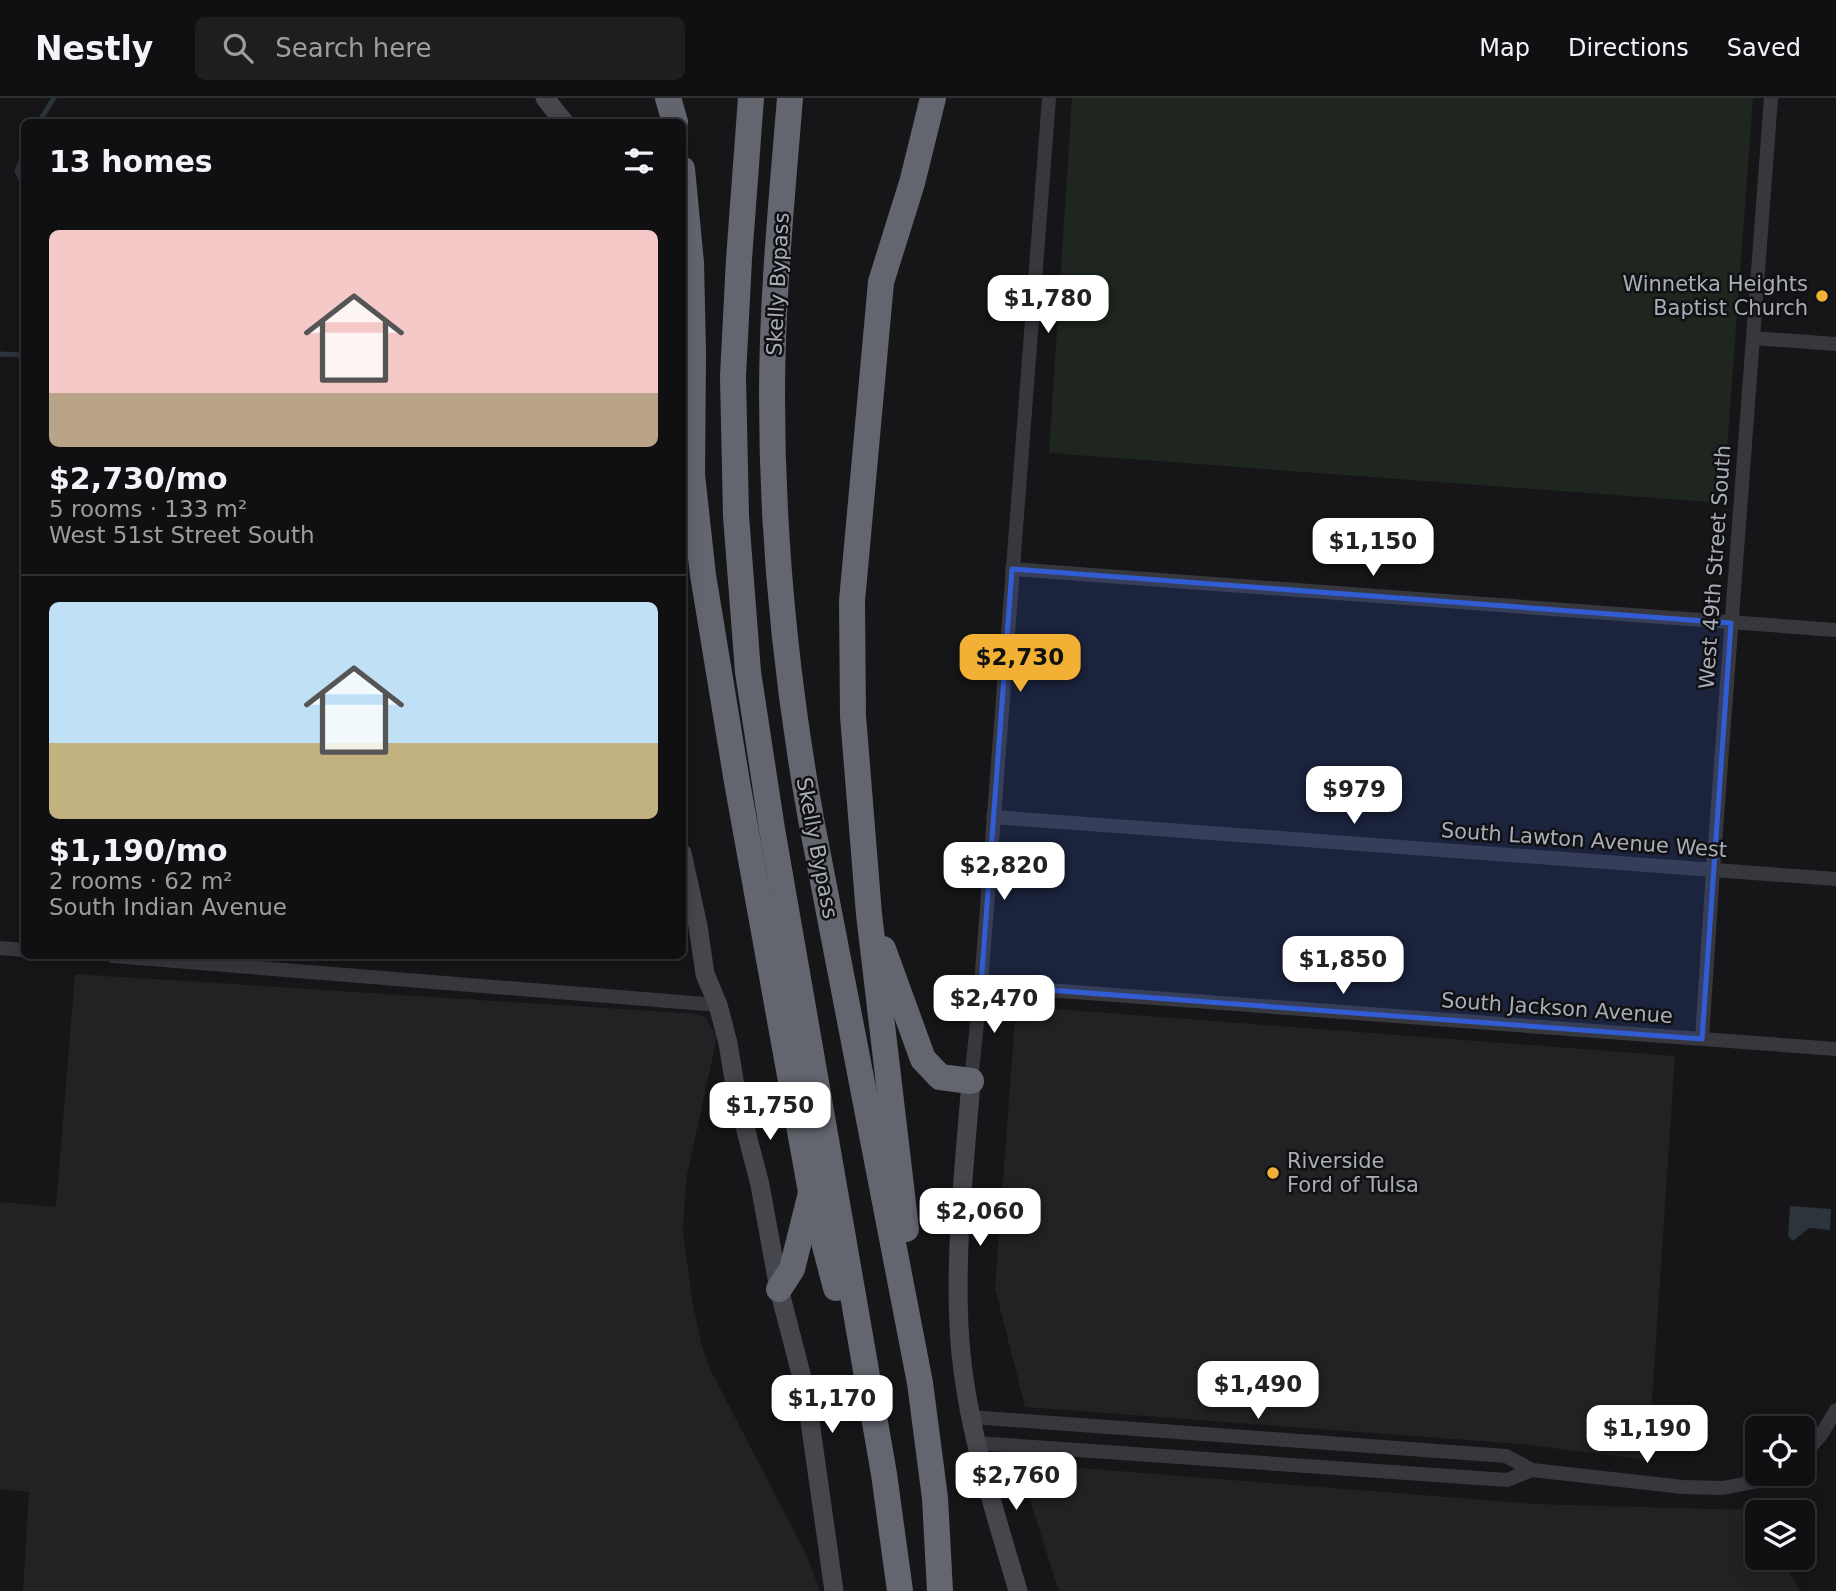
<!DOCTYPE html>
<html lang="en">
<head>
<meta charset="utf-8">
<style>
	body { margin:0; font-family:"DejaVu Sans",sans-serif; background:#1e1e20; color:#f1f3f6; height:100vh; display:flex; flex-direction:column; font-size:26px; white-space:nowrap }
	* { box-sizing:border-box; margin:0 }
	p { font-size:23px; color:#9c9d9f }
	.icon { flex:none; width:38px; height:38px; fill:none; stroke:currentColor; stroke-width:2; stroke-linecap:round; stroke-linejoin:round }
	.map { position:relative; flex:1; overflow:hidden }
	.sheet { position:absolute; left:21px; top:21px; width:665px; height:840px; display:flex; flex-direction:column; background:#101012; border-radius:10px; box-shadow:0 4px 18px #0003,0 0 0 2px #303032 }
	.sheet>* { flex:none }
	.tools { position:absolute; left:1745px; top:1318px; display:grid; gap:14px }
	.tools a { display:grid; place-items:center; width:70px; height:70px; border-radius:10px; background:#101012; box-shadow:0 4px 18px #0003,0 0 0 2px #303032; font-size:35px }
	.price { position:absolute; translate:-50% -60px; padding:0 16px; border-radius:14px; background:#fff; color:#222; font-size:23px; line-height:46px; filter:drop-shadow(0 2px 4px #0008) }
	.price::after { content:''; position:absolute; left:50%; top:42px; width:21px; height:16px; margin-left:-10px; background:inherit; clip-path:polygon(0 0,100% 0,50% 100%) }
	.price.on { background:#f2b134; color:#111 }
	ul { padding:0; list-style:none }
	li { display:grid; align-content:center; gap:14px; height:371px; padding:0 28px }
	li+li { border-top:2px solid #303032 }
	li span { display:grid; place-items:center; height:217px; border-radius:10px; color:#555 }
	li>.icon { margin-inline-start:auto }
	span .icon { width:126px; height:126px; fill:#fffc; stroke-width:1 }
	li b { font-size:30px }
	h2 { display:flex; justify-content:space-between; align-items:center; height:84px; padding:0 28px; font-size:30px }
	header { display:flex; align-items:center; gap:42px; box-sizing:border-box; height:98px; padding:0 35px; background:#101012; border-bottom:2px solid #303032 }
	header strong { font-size:33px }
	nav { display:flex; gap:38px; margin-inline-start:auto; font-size:24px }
	.search { width:490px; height:63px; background:#1e1e20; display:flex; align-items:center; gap:18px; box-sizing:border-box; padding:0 24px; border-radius:10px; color:#9c9d9f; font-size:26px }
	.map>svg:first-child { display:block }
	.built { fill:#222225 }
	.green { fill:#1e261f }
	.water { fill:#2c353c }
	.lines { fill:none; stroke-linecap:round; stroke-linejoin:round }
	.stream { stroke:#2c353c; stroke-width:5 }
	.street { stroke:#37383d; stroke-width:14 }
	.secondary { stroke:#45474d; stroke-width:19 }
	.highway { stroke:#63666e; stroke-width:26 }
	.marked { fill:#325cd3; fill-opacity:0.2; stroke:#325cd3; stroke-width:5; stroke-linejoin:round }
	.poi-dot { fill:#f2b134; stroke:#111113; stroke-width:2.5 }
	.labels { text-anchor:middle; stroke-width:5; stroke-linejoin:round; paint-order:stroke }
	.street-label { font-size:21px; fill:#a8adb8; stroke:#111113 }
	.poi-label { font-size:21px; fill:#a8adb8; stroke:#111113; text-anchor:end }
</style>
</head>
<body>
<header>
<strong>Nestly</strong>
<div class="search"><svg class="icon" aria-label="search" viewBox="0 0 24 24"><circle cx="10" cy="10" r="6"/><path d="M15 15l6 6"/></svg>Search here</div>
<nav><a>Map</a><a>Directions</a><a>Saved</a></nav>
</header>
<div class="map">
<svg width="1836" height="1493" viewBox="0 0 1836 1493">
	<rect width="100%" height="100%" fill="#161618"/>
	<!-- built -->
	<g class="built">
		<polygon points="75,876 698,916 705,919 717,939 687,1077 684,1111 683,1134 693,1207 702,1248 711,1273 807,1458 820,1493 23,1493 29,1394 0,1391 0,1104 56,1109"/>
		<polygon points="1016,908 1675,958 1648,1362 1520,1346 1025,1309 995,1190"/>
		<polygon points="1018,1365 1534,1406 1747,1412 1757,1427 1757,1460 1779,1460 1801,1493 1059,1493"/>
	</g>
	<!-- green -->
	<polygon class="green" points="1072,0 1753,0 1723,405 1049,355"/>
	<!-- water -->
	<polygon class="water" points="1790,1108 1831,1111 1830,1132 1809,1130 1793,1143 1788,1138"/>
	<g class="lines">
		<!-- stream -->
		<g class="stream">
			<polyline points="39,24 54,0"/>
			<polyline points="24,56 17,73 24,88"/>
			<polyline points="0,256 24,257"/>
		</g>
		<!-- street -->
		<g class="street">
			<polyline points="1753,240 1836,246"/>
			<polyline points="1012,471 1836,532"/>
			<polyline points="993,719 1836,781"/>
			<polyline points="0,850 24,852"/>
			<polyline points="113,858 718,907"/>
			<polyline points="981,887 1836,951"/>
			<polyline points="1702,941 1713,772 1771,0"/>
			<polyline points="971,983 981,887 1049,0"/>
			<polyline points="971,1319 1506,1358 1532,1372 1683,1389 1723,1390 1764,1382 1778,1376"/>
			<polyline points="977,1345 1507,1382 1532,1372"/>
			<polyline points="1802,1358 1821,1337 1836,1312"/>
		</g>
		<!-- secondary -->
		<g class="secondary">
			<polyline points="545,0 564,24"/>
			<polyline points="682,755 698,828 705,876 718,907 728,945 736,994 760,1087 779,1191 806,1295 834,1493"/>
			<path d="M971,983C965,1064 955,1146 959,1228C963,1319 993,1407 1018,1493"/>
		</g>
		<!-- highway -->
		<g class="highway">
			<polyline points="668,0 675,24"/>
			<polyline points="751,0 739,161 733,278 736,418 748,574 772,731 884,1376 900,1493"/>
			<path d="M790,0C782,99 772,198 772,298C772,440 786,582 811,721L920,1285L935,1400L940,1493"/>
			<polyline points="682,71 691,165 693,255 692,377 703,477 737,684 811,1094 836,1190"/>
			<polyline points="883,851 923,961 940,979 971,983"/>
			<polyline points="906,1131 869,816 853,618 852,503 881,184 912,85 933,0"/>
			<polyline points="779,1191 792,1171 811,1095"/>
		</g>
	</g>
	<!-- marked area -->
	<path class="marked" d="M1012,471L1731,525L1702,941L981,887Z"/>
	<!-- markers -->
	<g class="poi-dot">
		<circle cx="1822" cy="198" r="7"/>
		<circle cx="1273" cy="1075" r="7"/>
	</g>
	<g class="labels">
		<!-- street labels -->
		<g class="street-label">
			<text transform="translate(778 186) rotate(-87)" y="7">Skelly Bypass</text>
			<text transform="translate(1715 469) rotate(-86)" y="7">West 49th Street South</text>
			<text transform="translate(1584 742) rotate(4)" y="7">South Lawton Avenue West</text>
			<text transform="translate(817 750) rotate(79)" y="7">Skelly Bypass</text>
			<text transform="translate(1557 910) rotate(4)" y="7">South Jackson Avenue</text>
		</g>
		<!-- poi labels -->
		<g class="poi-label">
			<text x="1808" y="193">Winnetka Heights<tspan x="1808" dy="24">Baptist Church</tspan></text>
			<text x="1287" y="1070" text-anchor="start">Riverside<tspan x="1287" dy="24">Ford of Tulsa</tspan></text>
		</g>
	</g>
</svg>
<div class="tools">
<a><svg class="icon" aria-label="locate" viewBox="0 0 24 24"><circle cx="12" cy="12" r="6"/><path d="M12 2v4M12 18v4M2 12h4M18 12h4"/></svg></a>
<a><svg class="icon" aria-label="layers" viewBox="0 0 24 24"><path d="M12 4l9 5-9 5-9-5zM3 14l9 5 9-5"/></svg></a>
</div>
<b class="price" style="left:1048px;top:237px">$1,780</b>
<b class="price" style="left:1373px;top:480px">$1,150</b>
<b class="price on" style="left:1020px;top:596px">$2,730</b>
<b class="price" style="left:1354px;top:728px">$979</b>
<b class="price" style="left:1004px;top:804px">$2,820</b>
<b class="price" style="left:1343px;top:898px">$1,850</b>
<b class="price" style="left:994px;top:937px">$2,470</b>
<b class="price" style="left:770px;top:1044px">$1,750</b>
<b class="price" style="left:980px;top:1150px">$2,060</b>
<b class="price" style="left:1258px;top:1323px">$1,490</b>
<b class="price" style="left:832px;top:1337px">$1,170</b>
<b class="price" style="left:1647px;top:1367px">$1,190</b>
<b class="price" style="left:1016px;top:1414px">$2,760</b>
<section class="sheet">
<h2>13 homes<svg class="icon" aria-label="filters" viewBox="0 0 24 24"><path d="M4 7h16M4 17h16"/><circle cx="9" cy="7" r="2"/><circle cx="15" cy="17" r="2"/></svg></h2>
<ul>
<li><span style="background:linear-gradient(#f6c9c9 75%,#b9a48a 0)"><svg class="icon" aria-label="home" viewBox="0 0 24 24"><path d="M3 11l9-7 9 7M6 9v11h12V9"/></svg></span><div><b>$2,730/mo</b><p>5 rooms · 133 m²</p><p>West 51st Street South</p></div></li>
<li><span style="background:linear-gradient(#bfe0f5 65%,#c2b280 0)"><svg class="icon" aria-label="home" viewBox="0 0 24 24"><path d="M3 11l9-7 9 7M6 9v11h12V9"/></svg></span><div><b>$1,190/mo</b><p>2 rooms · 62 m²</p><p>South Indian Avenue</p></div></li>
</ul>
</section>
</div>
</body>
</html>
